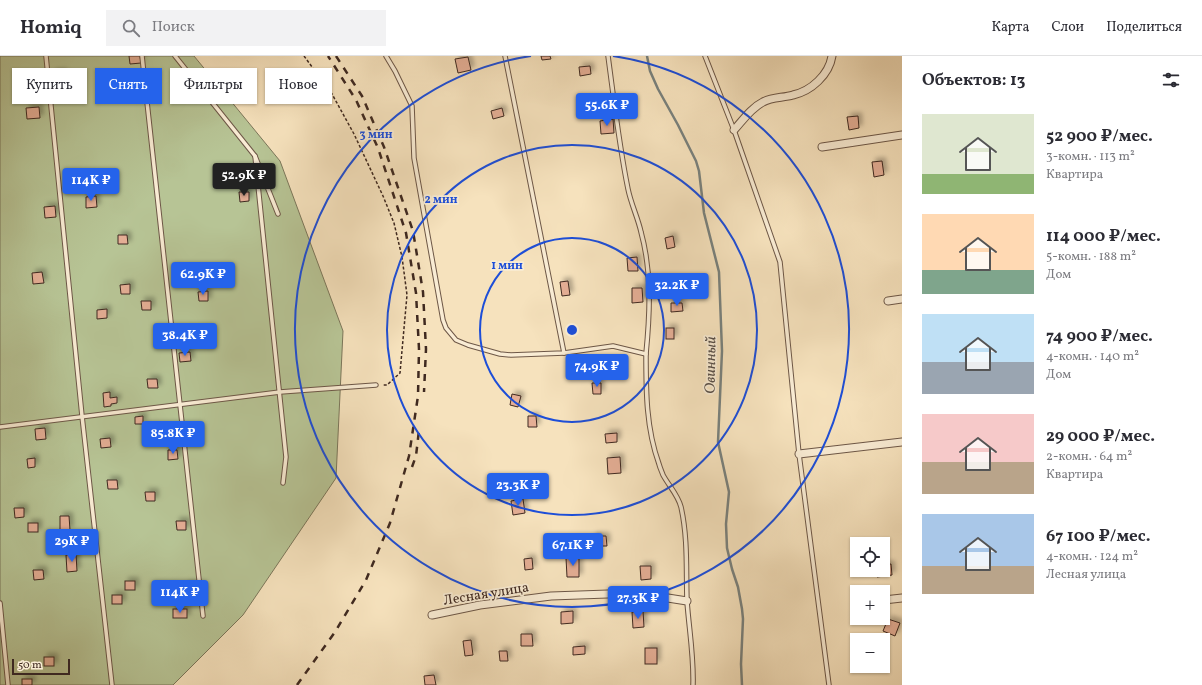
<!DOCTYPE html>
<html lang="ru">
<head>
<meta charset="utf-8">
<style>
	body { margin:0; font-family:Vollkorn,serif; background:#f2f2f3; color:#2b2b33; height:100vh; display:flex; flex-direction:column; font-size:15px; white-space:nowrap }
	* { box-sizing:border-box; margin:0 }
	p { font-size:13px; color:#7c7c81 }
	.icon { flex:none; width:22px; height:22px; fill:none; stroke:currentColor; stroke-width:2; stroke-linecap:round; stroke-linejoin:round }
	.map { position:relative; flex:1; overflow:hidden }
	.side { display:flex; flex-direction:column; background:#fff; width:300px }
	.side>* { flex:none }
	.banner { position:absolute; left:12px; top:12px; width:380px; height:36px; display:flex; gap:8px }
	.controls { position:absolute; left:850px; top:481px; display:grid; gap:8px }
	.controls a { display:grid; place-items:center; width:40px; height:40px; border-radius:0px; background:#fff; box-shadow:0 1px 3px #0004; font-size:20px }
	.scale { position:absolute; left:12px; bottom:10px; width:58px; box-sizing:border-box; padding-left:4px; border:2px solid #3f2920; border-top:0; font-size:11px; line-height:14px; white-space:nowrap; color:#3f2920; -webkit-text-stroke:3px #f9ecd4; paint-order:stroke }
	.price { position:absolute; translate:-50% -34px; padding:0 9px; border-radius:4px; background:#2563eb; color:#fff; font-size:13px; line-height:26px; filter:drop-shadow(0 1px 2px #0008) }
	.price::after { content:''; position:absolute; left:50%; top:24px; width:12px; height:9px; margin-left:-6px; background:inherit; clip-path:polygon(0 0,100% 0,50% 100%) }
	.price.selected { background:#222; color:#fff }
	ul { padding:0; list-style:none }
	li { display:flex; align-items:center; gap:12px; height:100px; padding:0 20px }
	li span { display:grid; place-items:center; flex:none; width:112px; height:80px; border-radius:0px; color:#555 }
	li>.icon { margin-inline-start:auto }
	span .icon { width:48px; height:48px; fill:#fffc; stroke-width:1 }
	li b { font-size:17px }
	h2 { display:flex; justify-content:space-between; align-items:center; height:48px; padding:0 20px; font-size:17px }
	.tag { padding:0 14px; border-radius:0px; background:#fff; box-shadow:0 1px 3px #0004; font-size:14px; line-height:36px }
	.tag.selected { background:#2563eb; color:#fff }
	header { display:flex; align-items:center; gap:24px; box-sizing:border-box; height:56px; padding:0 20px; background:#fff; border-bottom:1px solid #e1e1e2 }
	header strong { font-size:19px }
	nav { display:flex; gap:22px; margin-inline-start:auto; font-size:14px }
	.search { width:280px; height:36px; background:#f2f2f3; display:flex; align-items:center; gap:10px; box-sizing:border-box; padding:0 14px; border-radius:0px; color:#7c7c81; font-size:15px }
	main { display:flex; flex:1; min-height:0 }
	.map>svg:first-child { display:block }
	.green { fill:#b7c495; stroke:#7b765a }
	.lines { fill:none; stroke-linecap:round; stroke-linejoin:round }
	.stream { stroke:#79817d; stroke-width:2.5 }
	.building { fill:#e4ae95; stroke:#3f2920; filter:url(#shadow) }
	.service-casing { stroke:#6d5747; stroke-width:5.5 }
	.minor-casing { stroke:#6d5747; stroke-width:9 }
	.path { stroke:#3f2920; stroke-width:1.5; stroke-dasharray:3 2; stroke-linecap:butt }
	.service { stroke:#f9ecd4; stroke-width:3.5 }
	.minor { stroke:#f9ecd4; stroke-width:7 }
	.rail { stroke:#3f2920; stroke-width:2.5; stroke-dasharray:7 7; stroke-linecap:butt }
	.ring { fill:none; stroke:#1d4ed8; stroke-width:2 }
	.labels { text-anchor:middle; stroke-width:3.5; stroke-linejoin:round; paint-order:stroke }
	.street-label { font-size:14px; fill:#3f2920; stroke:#f9ecd4 }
	.water-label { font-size:15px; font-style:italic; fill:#574e47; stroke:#f9ecd4 }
	.centre { fill:#1d4ed8; stroke:#f9ecd4; stroke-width:2 }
	.ring-label { font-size:12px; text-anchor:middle; font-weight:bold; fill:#1d4ed8; stroke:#f9ecd4; stroke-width:3.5; stroke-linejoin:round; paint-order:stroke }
</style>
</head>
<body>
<header>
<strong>Homiq</strong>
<div class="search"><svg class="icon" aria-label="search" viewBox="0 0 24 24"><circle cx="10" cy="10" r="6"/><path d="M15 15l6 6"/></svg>Поиск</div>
<nav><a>Карта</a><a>Слои</a><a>Поделиться</a></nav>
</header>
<main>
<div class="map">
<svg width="902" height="629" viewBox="0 0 902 629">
	<defs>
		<filter id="shadow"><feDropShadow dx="3.5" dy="-3.5" stdDeviation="2" flood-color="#0004"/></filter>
	</defs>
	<rect width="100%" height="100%" fill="#f6e2bd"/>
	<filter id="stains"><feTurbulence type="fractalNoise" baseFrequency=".005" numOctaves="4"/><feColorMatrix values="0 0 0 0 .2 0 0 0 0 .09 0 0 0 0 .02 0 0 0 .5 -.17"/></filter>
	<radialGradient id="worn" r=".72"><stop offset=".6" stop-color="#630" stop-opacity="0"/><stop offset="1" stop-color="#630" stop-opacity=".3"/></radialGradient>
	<!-- green -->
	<polygon class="green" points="0,0 194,0 280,105 343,275 336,422 243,559 173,629 0,629"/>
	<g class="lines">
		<!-- stream -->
		<polyline class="stream" points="647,0 650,15 658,33 678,69 696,105 699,115 704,157 719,216 722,295 718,386 729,436 726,468 727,492 732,513 738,531 742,553 743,563 741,608 742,629"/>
	</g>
	<!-- building -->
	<g class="building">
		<polygon points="129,0 140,0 141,7 130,8"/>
		<polygon points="541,0 550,0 551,3 542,4"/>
		<polygon points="468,1 471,14 458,17 455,3"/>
		<polygon points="590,10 591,18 580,20 579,11"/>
		<polygon points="63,16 64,27 53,28 52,17"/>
		<polygon points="39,51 40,62 27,63 26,52"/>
		<polygon points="502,52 504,60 493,63 491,55"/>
		<polygon points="858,60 859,72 849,74 847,61"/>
		<polygon points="613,63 614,77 601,78 600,65"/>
		<polygon points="882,105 884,119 874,121 872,106"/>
		<polygon points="239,136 249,136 249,145 240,146"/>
		<polygon points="96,140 97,151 86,152 86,141"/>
		<polygon points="55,150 56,161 45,162 44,151"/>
		<polygon points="118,179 127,179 128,188 118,188"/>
		<polygon points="673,180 675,191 667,193 665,182"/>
		<polygon points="637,201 638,215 628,215 627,202"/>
		<polygon points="42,216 44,227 33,228 32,217"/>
		<polygon points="568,225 570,239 562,240 560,226"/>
		<polygon points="130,228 130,238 121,238 120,229"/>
		<polygon points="632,232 642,232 643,246 632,247"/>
		<polygon points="208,235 208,245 199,245 198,236"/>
		<polygon points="141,245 151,245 151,254 142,254"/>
		<polygon points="671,247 682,247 683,255 671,256"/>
		<polygon points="107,253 107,262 97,263 97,254"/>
		<rect x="666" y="272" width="8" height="11"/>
		<polygon points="190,296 191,305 180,306 179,297"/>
		<polygon points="147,323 157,323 158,332 148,332"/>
		<polygon points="592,327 601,327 601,338 593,338"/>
		<polygon points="110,336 110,342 117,341 117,347 111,348 111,350 104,351 103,337"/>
		<polygon points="512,338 521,340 518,351 510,349"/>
		<polygon points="143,360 143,368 135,368 135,361"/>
		<polygon points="528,360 536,360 537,371 528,371"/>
		<polygon points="45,372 46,383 36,384 35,373"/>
		<polygon points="617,377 617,386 606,387 605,378"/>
		<polygon points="110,382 111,391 101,392 100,383"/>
		<polygon points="168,394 177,394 178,403 168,404"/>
		<polygon points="620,401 621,417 608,418 607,402"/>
		<polygon points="35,402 35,411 28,412 27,403"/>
		<polygon points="107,424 117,424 118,433 108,433"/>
		<polygon points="145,436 155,436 155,445 146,445"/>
		<polygon points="523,443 525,457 513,459 511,445"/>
		<polygon points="14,452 24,452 24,461 15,462"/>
		<polygon points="60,460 69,460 70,474 60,474"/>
		<polygon points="176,465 186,465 186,474 177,474"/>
		<rect x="28" y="467" width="10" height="9"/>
		<polygon points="593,480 606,480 607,490 593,490"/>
		<polygon points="76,498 77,515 67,516 66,499"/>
		<polygon points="532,502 533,513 525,514 524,503"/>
		<polygon points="566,502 579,502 579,521 567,521"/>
		<polygon points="891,508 892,519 877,521 876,514 883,514 883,509"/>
		<polygon points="640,510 651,510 651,523 641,524"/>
		<polygon points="33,514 43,514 44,523 34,524"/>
		<rect x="125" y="525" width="10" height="9"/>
		<polygon points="185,529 195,529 196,538 186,538"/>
		<rect x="112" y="539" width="10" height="9"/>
		<rect x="173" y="553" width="14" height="9"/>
		<polygon points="573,555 573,567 561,568 561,556"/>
		<polygon points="643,555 644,571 633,572 632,556"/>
		<polygon points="888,563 900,567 895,580 883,575"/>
		<polygon points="521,578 532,578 533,590 521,590"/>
		<polygon points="471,584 473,599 465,600 463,585"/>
		<polygon points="585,590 585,598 573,599 573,591"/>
		<rect x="645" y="592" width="12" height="16"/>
		<polygon points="499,595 507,595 508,605 500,605"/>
		<rect x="44" y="601" width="10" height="9"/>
		<polygon points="434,619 436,629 425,629 424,620"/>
		<rect x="22" y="623" width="10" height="6"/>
	</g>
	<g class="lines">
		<!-- service casing -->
		<g class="service-casing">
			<g id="service">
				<polyline points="46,0 82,360 112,629"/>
				<polyline points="142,0 203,560"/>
				<polyline points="175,0 255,100 278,158"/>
				<path d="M386,0L395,15L412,50L414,102L443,264L446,272L456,284L468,289L500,298L511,299L564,297L613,290L646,298C646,335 646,372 659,408C660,412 662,416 663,419C669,430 678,439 681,451C688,482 686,514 687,545C689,573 694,601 693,629"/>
				<polyline points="505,0 564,297"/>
				<path d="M608,0C614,44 619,89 628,133C631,148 638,162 641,176C652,216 650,257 646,298"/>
				<polyline points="705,0 734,74 780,206 799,398 829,629"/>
				<polyline points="255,100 286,401 283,427"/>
				<polyline points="0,371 280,336 376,329"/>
				<polyline points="0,547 8,629"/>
			</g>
		</g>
		<!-- minor casing -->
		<g class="minor-casing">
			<g id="minor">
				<path d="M734,74C743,64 751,52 763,46C772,41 783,42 793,39C811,35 829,19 832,0"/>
				<polyline points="822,91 902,79"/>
				<polyline points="888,245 902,243"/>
				<polyline points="799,398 902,386"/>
				<polyline points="884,544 902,542"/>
				<polyline points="432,559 480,549 551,540 636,537 687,545"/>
			</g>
		</g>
		<!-- path -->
		<polyline class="path" points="304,0 332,38 354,78 383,140 394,167 402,201 407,239 400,317 387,329 382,329"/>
		<!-- service -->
		<use href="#service" class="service"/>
		<!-- minor -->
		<use href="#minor" class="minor"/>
		<!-- rail -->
		<g class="rail">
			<polyline points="336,0 362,40 384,91 413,175 423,236 426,293 424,336"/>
			<polyline points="412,411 416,400 419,374"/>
			<polyline points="297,629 335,576 366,524 390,467 409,400 418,340 419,293 416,237 406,177 378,92 356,44 328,0"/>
		</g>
	</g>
	<!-- distance rings -->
	<g class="ring">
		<circle cx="572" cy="274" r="92"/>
		<circle cx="572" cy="274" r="185"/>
		<path d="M613 0A277 277 0 1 1 531 0"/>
	</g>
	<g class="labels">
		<!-- street labels -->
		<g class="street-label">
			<text transform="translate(486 537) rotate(-9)" y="5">Лесная улица</text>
		</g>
		<!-- water labels -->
		<g class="water-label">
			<text transform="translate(710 309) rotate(-89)" y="5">Овинный</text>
		</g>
	</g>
	<circle cx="572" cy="274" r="6" class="centre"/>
	<g class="ring-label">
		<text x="376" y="82">3 мин</text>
		<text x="441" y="147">2 мин</text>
		<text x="507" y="213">1 мин</text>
	</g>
	<rect width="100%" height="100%" filter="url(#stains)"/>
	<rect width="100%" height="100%" fill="url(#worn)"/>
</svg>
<div class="controls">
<a><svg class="icon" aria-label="locate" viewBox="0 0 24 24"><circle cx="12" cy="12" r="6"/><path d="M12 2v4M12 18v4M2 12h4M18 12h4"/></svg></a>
<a>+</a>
<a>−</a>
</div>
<div class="scale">50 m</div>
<b class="price" style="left:607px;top:71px">55.6K ₽</b>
<b class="price selected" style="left:244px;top:141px">52.9K ₽</b>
<b class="price" style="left:91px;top:146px">114K ₽</b>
<b class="price" style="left:203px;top:240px">62.9K ₽</b>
<b class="price" style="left:677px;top:251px">32.2K ₽</b>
<b class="price" style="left:185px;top:301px">38.4K ₽</b>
<b class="price" style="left:597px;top:332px">74.9K ₽</b>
<b class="price" style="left:173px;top:399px">85.8K ₽</b>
<b class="price" style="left:518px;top:451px">23.3K ₽</b>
<b class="price" style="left:72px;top:507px">29K ₽</b>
<b class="price" style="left:573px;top:511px">67.1K ₽</b>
<b class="price" style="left:180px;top:558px">114K ₽</b>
<b class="price" style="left:638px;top:564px">27.3K ₽</b>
<div class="banner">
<a class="tag">Купить</a>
<a class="tag selected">Снять</a>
<a class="tag">Фильтры</a>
<a class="tag">Новое</a>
</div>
</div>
<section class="side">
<h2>Объектов: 13<svg class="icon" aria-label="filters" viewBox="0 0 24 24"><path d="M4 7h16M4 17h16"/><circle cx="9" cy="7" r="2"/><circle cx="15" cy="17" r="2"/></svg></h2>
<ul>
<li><span style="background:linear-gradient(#dfe7d0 75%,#8fb573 0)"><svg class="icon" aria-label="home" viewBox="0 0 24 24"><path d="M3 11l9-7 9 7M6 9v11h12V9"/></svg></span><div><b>52 900 ₽/мес.</b><p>3-комн. · 113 m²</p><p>Квартира</p></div></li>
<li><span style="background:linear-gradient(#ffd9b3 70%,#7fa58c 0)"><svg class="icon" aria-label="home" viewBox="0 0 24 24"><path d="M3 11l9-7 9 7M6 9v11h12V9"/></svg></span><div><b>114 000 ₽/мес.</b><p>5-комн. · 188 m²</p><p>Дом</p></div></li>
<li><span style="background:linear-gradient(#bfe0f5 60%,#9aa5b1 0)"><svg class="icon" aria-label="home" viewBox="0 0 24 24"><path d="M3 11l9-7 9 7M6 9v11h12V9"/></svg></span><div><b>74 900 ₽/мес.</b><p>4-комн. · 140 m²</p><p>Дом</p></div></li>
<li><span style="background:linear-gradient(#f6c9c9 60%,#b9a48a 0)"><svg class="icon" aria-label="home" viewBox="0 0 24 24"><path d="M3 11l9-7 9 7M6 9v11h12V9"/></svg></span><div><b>29 000 ₽/мес.</b><p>2-комн. · 64 m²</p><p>Квартира</p></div></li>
<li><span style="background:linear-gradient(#a9c7e8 65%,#b9a48a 0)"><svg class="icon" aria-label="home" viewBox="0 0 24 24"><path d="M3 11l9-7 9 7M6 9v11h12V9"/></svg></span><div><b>67 100 ₽/мес.</b><p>4-комн. · 124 m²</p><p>Лесная улица</p></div></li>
</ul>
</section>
</main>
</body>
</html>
